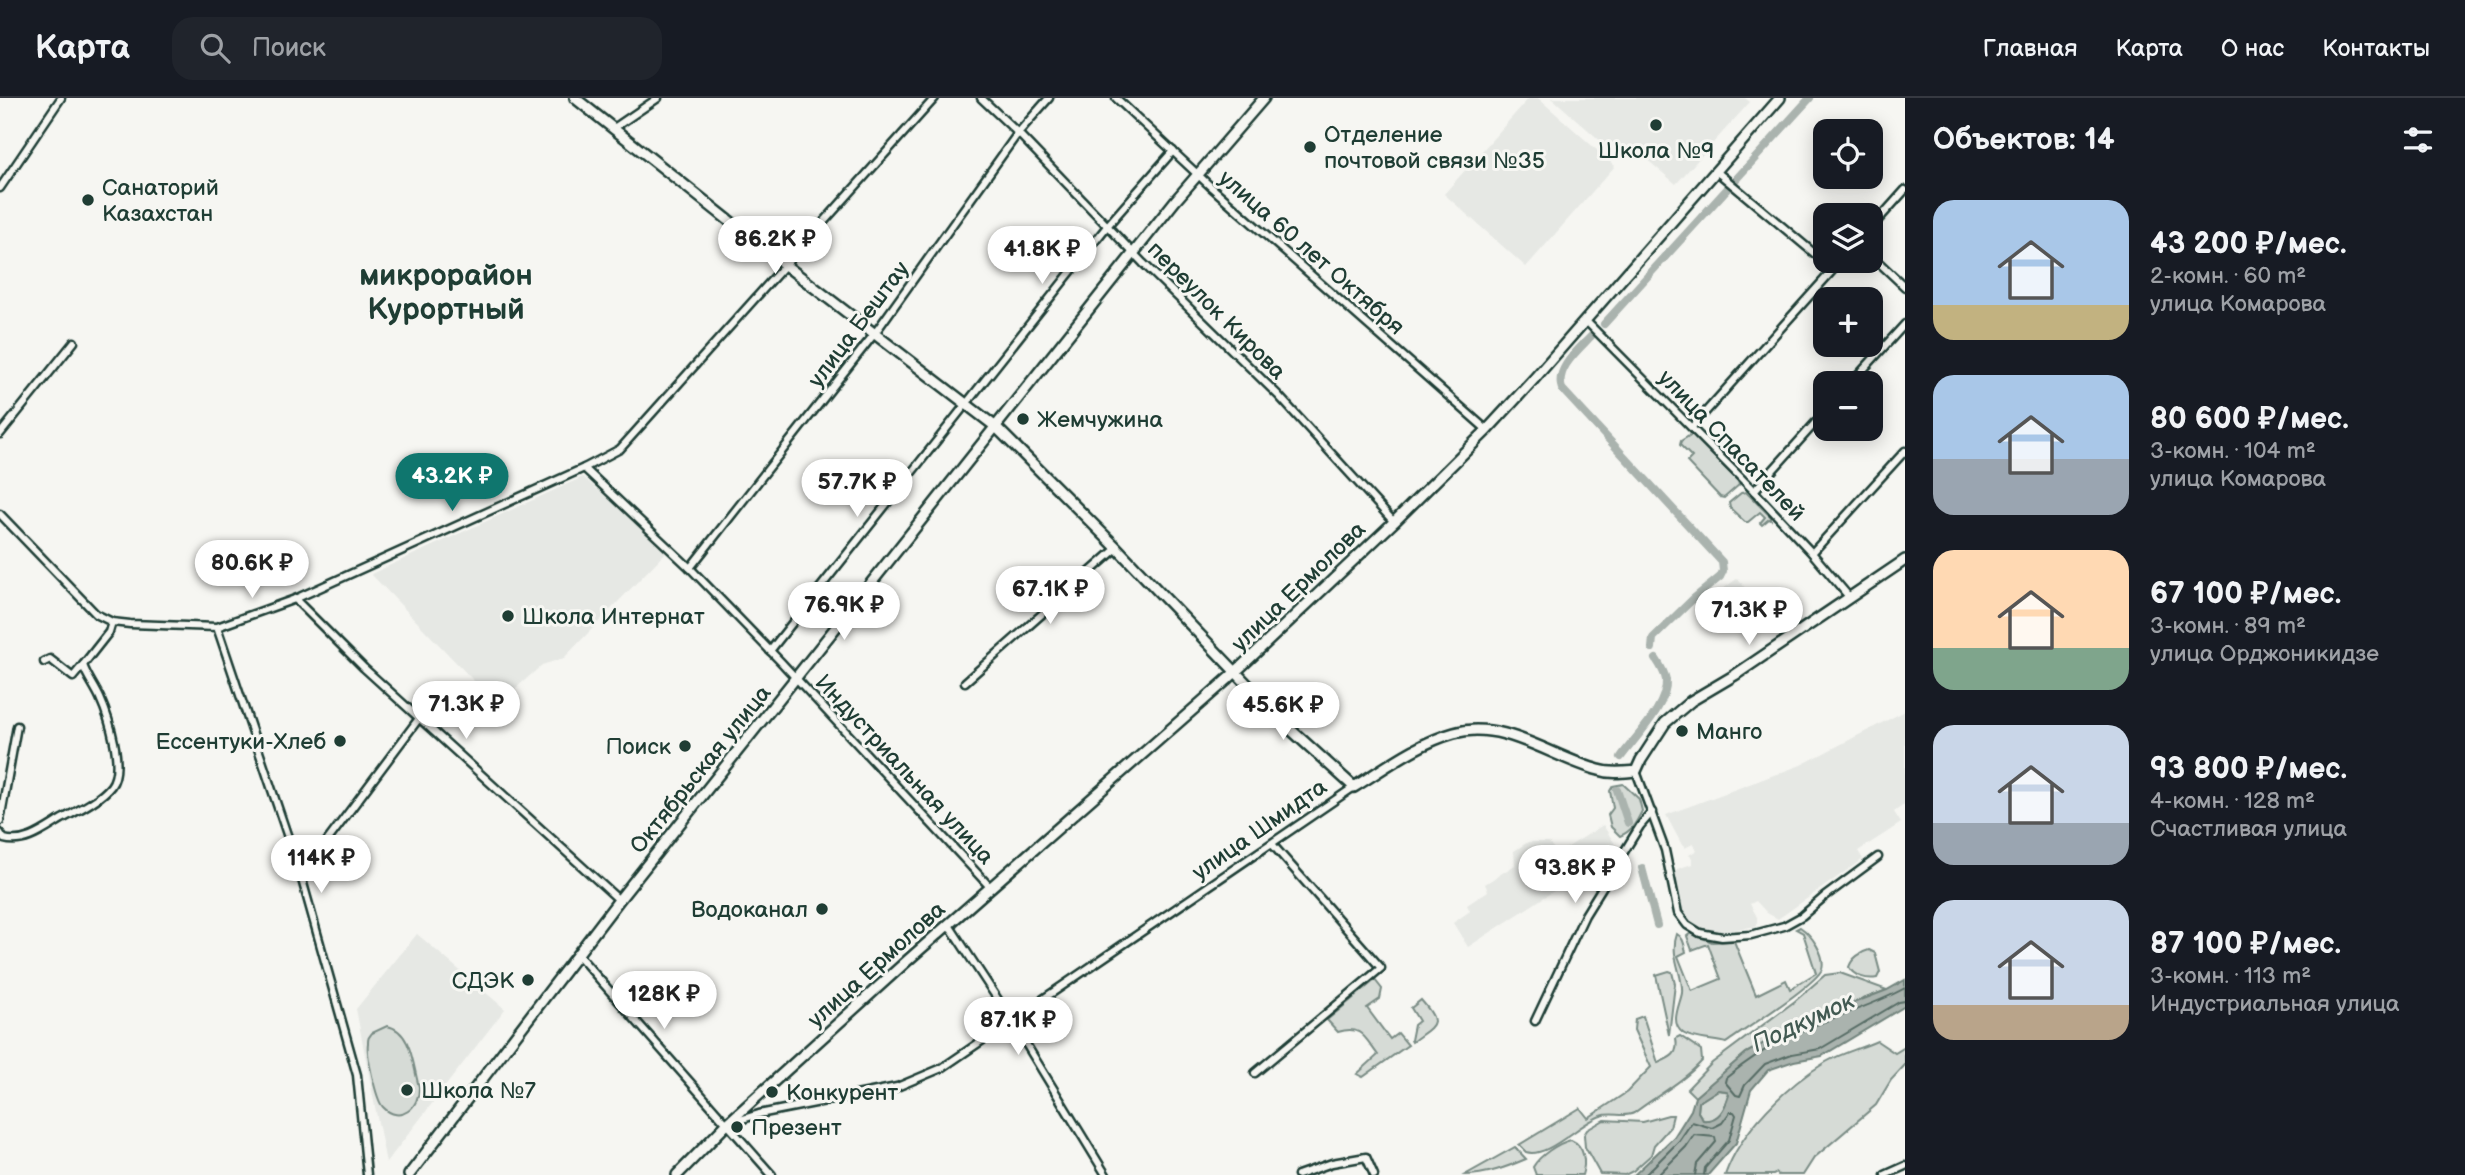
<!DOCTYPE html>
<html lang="ru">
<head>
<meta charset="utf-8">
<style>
	body { margin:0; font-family:"Balsamiq Sans",sans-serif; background:#20242c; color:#f1f3f6; height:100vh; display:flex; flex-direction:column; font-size:26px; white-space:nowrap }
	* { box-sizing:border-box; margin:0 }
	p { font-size:23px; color:#9ea1a6 }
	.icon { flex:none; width:38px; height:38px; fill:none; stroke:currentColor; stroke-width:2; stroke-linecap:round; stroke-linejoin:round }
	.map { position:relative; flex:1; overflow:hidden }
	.details { display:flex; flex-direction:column; background:#171b24; width:560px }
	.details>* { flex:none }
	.tools { position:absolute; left:1813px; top:21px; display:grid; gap:14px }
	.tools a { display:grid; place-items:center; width:70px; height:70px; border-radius:14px; background:#171b24; box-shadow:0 4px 18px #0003; font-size:35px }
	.price { position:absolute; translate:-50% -60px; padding:0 16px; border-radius:24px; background:#fff; color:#222; font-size:23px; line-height:46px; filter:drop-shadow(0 2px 4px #0008) }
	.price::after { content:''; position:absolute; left:50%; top:42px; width:21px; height:16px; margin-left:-10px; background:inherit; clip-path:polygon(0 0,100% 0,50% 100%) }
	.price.active { background:#0f766e; color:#fff }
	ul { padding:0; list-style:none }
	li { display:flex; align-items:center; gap:21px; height:175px; padding:0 28px }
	li span { display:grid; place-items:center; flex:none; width:196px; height:140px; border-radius:21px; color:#555 }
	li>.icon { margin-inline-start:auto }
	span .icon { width:84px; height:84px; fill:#fffc; stroke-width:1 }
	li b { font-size:30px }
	h2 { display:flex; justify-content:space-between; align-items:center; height:84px; padding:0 28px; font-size:30px }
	header { display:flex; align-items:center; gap:42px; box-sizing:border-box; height:98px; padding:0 35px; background:#171b24; border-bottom:2px solid #363941 }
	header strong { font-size:33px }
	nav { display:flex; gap:38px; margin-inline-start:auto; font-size:24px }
	.search { width:490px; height:63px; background:#20242c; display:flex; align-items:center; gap:18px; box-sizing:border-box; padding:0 24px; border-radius:21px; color:#9ea1a6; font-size:26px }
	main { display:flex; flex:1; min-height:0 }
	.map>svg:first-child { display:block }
	.built { fill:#e6e8e4 }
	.green { fill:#d6dbd6; stroke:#7a8c85; stroke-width:2 }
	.water { fill:#aab3ae; stroke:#72847d; stroke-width:2; fill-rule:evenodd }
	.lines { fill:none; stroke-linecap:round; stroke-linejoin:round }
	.shore { stroke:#576c65; stroke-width:2 }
	.canal { stroke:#aab3ae; stroke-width:8 }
	.street-casing { stroke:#1f3d34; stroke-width:11 }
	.secondary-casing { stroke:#1f3d34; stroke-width:14 }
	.street { stroke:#f6f6f2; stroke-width:6 }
	.secondary { stroke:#f6f6f2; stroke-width:9 }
	.poi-dot { fill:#1f3d34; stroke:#f6f6f2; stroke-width:2.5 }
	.labels { text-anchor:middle; stroke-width:6; stroke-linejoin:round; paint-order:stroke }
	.poi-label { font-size:23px; fill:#1f3d34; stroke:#f6f6f2; text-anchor:start }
	.street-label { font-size:23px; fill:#1f3d34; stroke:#f6f6f2 }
	.water-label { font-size:24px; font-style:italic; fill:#425a52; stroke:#f6f6f2 }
	.district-label { font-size:30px; font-weight:bold; fill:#1f3d34; stroke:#f6f6f2 }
</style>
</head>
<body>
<header>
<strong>Карта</strong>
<div class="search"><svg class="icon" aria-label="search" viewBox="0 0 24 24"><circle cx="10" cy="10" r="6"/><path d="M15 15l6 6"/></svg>Поиск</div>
<nav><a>Главная</a><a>Карта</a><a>О нас</a><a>Контакты</a></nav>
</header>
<main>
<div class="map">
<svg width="1905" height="1077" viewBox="0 0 1905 1077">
	<rect width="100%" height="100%" fill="#f6f6f2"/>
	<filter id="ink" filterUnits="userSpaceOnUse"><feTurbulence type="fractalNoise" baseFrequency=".0143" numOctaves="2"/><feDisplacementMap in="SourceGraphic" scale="14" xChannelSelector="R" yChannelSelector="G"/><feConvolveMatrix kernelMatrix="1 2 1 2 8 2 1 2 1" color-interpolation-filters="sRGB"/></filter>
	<g filter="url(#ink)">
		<!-- built -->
		<g class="built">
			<polygon points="1529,0 1538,0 1615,68 1526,169 1444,96"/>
			<polygon points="1552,0 1745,0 1750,4 1676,86 1632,49 1621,61"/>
			<polygon points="583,379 668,452 564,560 542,567 497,607 371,476"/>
			<polygon points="1738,480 1770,527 1747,542 1713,498"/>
			<polygon points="1905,613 1905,706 1894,714 1901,725 1858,753 1863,761 1778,821 1767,815 1756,803 1750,806 1757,819 1757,828 1721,834 1702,830 1690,824 1683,815 1674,775 1677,771 1692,766 1692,760 1689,757 1697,752 1693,746 1685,750 1682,747 1666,717 1801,667"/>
			<polygon points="1603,727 1618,751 1468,849 1453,825 1470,813 1467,807 1488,793 1485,786 1515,767 1514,753 1528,744 1549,744 1557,756"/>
			<polygon points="417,836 505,911 386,1065 356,911"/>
		</g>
		<!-- green -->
		<g class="green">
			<polygon points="1692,336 1738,383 1739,387 1724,400 1720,399 1687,364 1692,359 1680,347 1681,343"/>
			<polygon points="1746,394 1771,419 1771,422 1769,421 1762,427 1760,425 1765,419 1760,414 1748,424 1745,424 1730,410 1729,405 1741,395"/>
			<path d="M1623,686L1639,701L1642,713C1636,725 1632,733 1620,738L1611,729L1608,717L1613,710L1610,693L1613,688Z"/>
			<path d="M1800,829C1811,836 1826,857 1822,871C1817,886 1742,933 1726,945C1715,942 1691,941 1683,935C1669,925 1680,907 1682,895C1684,878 1669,858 1677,836C1684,840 1684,847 1686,854L1678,858L1692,893L1721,881L1708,846L1692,852L1687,838L1691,835L1712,844L1734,843L1756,897L1786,882L1790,891L1816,875L1803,835L1796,831Z"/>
			<path d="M1869,852L1875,855L1880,874L1877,880C1867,882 1853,878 1849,869C1852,860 1861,854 1869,852Z"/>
			<polygon points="1669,873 1672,874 1675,886 1669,937 1656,877"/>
			<polygon points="1840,875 1887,892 1802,925 1746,955 1695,999 1687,991 1712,965 1795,903 1825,877"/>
			<path d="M1375,882L1382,891L1380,901L1367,910L1390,941L1398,935L1408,947L1363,979L1357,976L1378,957C1364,939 1362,927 1338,934L1327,922Z"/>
			<path d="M1421,902C1443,927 1435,926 1412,944L1411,942L1414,927L1419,923L1411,910Z"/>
			<path d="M1643,918L1658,965C1672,959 1679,956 1676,940L1680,938L1701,952L1702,963C1683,984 1656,998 1634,1015C1624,1020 1612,1014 1601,1018C1579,1025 1548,1061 1526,1054L1519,1047L1580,1010L1588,1020L1627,994L1651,969L1634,932L1635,921Z"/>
			<path d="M387,928C412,932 413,969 419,989C420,1009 400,1027 383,1009C376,1002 366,955 368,945C368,939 369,939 372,935Z"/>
			<path d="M1877,943L1895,955L1905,949V967L1891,982L1876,1007L1814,1060L1803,1077H1778L1777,1075L1773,1077H1725C1741,1032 1786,988 1826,964C1842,955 1861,950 1877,943Z"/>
			<path d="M1718,992L1726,993L1729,997C1725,1011 1719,1024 1703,1022L1698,1014L1699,1004Z"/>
			<polygon points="1668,1017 1673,1017 1670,1029 1654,1047 1651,1057 1633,1073 1625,1077 1600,1076 1585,1049 1584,1037 1587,1032 1604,1022 1643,1024"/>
			<path d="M1571,1042C1585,1048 1586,1065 1582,1077H1536L1533,1069C1539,1058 1558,1045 1571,1042Z"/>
			<path d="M1515,1049L1526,1061C1507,1069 1486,1077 1465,1077Z"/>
		</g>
		<!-- water -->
		<path class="water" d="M1905,882V908L1822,958L1794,963L1768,972L1751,992L1736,1045L1708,1077H1634L1674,1039L1691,1012L1695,999L1746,955L1801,925L1887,892ZM1718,992L1726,993L1729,997C1725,1010 1719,1024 1703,1022L1698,1014L1699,1004Z"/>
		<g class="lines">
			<!-- shore -->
			<g class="shore">
				<path d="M1905,890C1873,908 1838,917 1804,932C1776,944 1750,960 1726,980L1725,984L1736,997L1740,998L1745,987L1765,966L1792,956L1820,951L1899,904L1905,903"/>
				<polyline points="1645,1077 1679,1043 1692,1024 1712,1030 1722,1025 1730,1014 1734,1014 1736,1017 1729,1042 1705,1070 1704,1077"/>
				<polyline points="1658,1077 1686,1049 1694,1037 1715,1039 1716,1044 1697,1066 1695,1077"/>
			</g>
			<!-- canal -->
			<g class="canal">
				<polyline points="1604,226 1810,0"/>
				<path d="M1594,235C1581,250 1554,270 1562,291L1722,464L1723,473L1720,479L1693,501L1653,540L1652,550"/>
				<path d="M1621,659C1635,639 1668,608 1666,582C1665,575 1660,567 1656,561"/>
				<polyline points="1617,692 1628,725"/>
				<polyline points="1642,770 1657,827"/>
			</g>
			<!-- street casing -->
			<g class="street-casing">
				<g id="street">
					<polyline points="981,0 1018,35 1143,165 1278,297 1394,424"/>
					<polyline points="1116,0 1210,88 1487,332"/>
					<polyline points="614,30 658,0"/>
					<polyline points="1716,73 1833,171"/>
					<polyline points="0,90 61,0"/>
					<polyline points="1871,130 1905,92"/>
					<polyline points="1871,157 1905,189"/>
					<polyline points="1585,222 1754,393 1812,455 1850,500"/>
					<polyline points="1851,285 1905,226"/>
					<polyline points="1692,329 1841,163"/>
					<polyline points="0,336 74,244"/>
					<polyline points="584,370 690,470 781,564 991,790"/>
					<polyline points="1754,393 1825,314"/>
					<polyline points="0,416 96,516 112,524 130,526 217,529 295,501 584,370 620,351 935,0"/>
					<polyline points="1812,455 1905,353"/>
					<polyline points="690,470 875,235 1018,35 1049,0"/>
					<polyline points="295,501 364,570 619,802"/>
					<polyline points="217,529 301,778 357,977 367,1077"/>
					<polyline points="770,553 1108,127 1173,53"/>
					<polyline points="44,564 50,561 73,579 83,567"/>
					<polyline points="965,584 1117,450"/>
					<polyline points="1636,673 1665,752 1678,815 1687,827 1700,835 1722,839 1751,837 1784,828 1802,818 1824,799 1878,759"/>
					<polyline points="0,723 17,628"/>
					<path d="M0,735L4,741C25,747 44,732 62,721C77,713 100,702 111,688C125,670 109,620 100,600C95,589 87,579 83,567L109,534L112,524"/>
					<polyline points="301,778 420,619"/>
					<polyline points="949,827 1012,923 1106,1077"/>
					<polyline points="579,858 772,1077"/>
					<polyline points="1535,923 1585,817 1640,728 1652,714"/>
					<polyline points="1255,975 1381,870 1272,746"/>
					<polyline points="730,1025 759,1016 897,989 942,970 1354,689"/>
					<polyline points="1298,1077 1332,1065 1366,1059 1374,1077"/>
					<polyline points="1885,1077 1905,1068"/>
				</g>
			</g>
			<!-- secondary casing -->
			<g class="secondary-casing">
				<g id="secondary">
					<path d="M575,0L785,167L996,329L1117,450L1289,630L1354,689C1385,670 1418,645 1454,635C1504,621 1553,660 1599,672C1611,676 1624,674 1636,673L1641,662L1665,625L1691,603L1735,577L1905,462"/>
					<polyline points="409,1077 619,802 1175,103 1264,0"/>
					<polyline points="677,1077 728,1025 908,862 1229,580 1394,424 1487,332 1534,281 1780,0"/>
				</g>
			</g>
			<!-- street -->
			<use href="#street" class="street"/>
			<!-- secondary -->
			<use href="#secondary" class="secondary"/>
		</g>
	</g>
	<!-- markers -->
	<g class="poi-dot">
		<circle cx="1656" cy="27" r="7"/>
		<circle cx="1310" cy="49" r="7"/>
		<circle cx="88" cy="102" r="7"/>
		<circle cx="1023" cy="321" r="7"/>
		<circle cx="508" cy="518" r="7"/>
		<circle cx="1682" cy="633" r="7"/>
		<circle cx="340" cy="643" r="7"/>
		<circle cx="685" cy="648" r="7"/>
		<circle cx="822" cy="811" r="7"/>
		<circle cx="528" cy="882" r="7"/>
		<circle cx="407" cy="992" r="7"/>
		<circle cx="772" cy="994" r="7"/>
		<circle cx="737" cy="1029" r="7"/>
	</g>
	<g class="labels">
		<!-- poi labels -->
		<g class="poi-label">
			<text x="1324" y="44">Отделение<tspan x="1324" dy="26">почтовой связи №35</tspan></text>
			<text x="1656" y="60" text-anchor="middle">Школа №9</text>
			<text x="102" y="97">Санаторий<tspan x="102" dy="26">Казахстан</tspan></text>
			<text x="1037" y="329">Жемчужина</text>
			<text x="522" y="526">Школа Интернат</text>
			<text x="1696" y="641">Манго</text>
			<text x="326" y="651" text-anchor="end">Ессентуки-Хлеб</text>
			<text x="671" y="656" text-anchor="end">Поиск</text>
			<text x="808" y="819" text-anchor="end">Водоканал</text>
			<text x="514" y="890" text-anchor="end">СДЭК</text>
			<text x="421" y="1000">Школа №7</text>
			<text x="786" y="1002">Конкурент</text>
			<text x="751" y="1037">Презент</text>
		</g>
		<!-- street labels -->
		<g class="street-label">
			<text transform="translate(1312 154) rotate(41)" y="8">улица 60 лет Октября</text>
			<text transform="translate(1217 212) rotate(45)" y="8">переулок Кирова</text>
			<text transform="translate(858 226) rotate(-53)" y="8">улица Бештау</text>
			<text transform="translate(1732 347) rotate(46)" y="8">улица Спасателей</text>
			<text transform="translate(1298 488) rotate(-44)" y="8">улица Ермолова</text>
			<text transform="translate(700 671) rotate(-51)" y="8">Октябрьская улица</text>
			<text transform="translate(905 671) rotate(47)" y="8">Индустриальная улица</text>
			<text transform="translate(1259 731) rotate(-35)" y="8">улица Шмидта</text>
			<text transform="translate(876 866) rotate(-42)" y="8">улица Ермолова</text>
		</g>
		<!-- water labels -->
		<g class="water-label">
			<text transform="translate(1803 924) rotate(-25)" y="8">Подкумок</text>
		</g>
		<!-- district labels -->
		<g class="district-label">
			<text x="446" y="187">микрорайон<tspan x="446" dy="34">Курортный</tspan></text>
		</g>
	</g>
</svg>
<div class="tools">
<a><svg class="icon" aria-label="locate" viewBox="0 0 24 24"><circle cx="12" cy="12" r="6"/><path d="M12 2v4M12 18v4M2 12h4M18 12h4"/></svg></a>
<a><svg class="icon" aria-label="layers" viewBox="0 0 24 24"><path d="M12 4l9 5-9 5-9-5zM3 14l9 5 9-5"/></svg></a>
<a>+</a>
<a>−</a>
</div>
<b class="price" style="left:775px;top:178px">86.2K ₽</b>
<b class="price" style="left:1042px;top:188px">41.8K ₽</b>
<b class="price active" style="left:452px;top:415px">43.2K ₽</b>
<b class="price" style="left:857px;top:421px">57.7K ₽</b>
<b class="price" style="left:252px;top:502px">80.6K ₽</b>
<b class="price" style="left:1050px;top:528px">67.1K ₽</b>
<b class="price" style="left:844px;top:544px">76.9K ₽</b>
<b class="price" style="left:1749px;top:549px">71.3K ₽</b>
<b class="price" style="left:466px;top:643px">71.3K ₽</b>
<b class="price" style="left:1283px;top:644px">45.6K ₽</b>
<b class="price" style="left:321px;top:797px">114K ₽</b>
<b class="price" style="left:1575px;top:807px">93.8K ₽</b>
<b class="price" style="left:664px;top:933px">128K ₽</b>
<b class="price" style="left:1018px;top:959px">87.1K ₽</b>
</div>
<section class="details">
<h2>Объектов: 14<svg class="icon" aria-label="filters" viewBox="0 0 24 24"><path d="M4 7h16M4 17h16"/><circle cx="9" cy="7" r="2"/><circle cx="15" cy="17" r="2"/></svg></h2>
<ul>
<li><span style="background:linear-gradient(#a9c7e8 75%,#c2b280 0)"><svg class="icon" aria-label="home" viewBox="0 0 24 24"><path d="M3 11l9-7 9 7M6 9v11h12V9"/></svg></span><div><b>43 200 ₽/мес.</b><p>2-комн. · 60 m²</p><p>улица Комарова</p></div></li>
<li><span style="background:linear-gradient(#a9c7e8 60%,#9aa5b1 0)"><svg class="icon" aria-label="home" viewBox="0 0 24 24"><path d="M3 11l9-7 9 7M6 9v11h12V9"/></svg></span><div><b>80 600 ₽/мес.</b><p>3-комн. · 104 m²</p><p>улица Комарова</p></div></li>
<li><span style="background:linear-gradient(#ffd9b3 70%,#7fa58c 0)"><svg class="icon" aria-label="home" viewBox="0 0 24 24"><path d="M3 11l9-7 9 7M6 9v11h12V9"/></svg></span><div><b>67 100 ₽/мес.</b><p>3-комн. · 89 m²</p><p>улица Орджоникидзе</p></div></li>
<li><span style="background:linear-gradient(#c9d6e8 70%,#9aa5b1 0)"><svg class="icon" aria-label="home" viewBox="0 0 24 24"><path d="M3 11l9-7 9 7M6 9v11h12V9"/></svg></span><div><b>93 800 ₽/мес.</b><p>4-комн. · 128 m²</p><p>Счастливая улица</p></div></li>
<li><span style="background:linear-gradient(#c9d6e8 75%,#b9a48a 0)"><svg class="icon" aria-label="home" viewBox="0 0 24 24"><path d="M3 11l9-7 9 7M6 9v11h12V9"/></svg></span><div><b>87 100 ₽/мес.</b><p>3-комн. · 113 m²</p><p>Индустриальная улица</p></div></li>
</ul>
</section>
</main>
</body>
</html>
